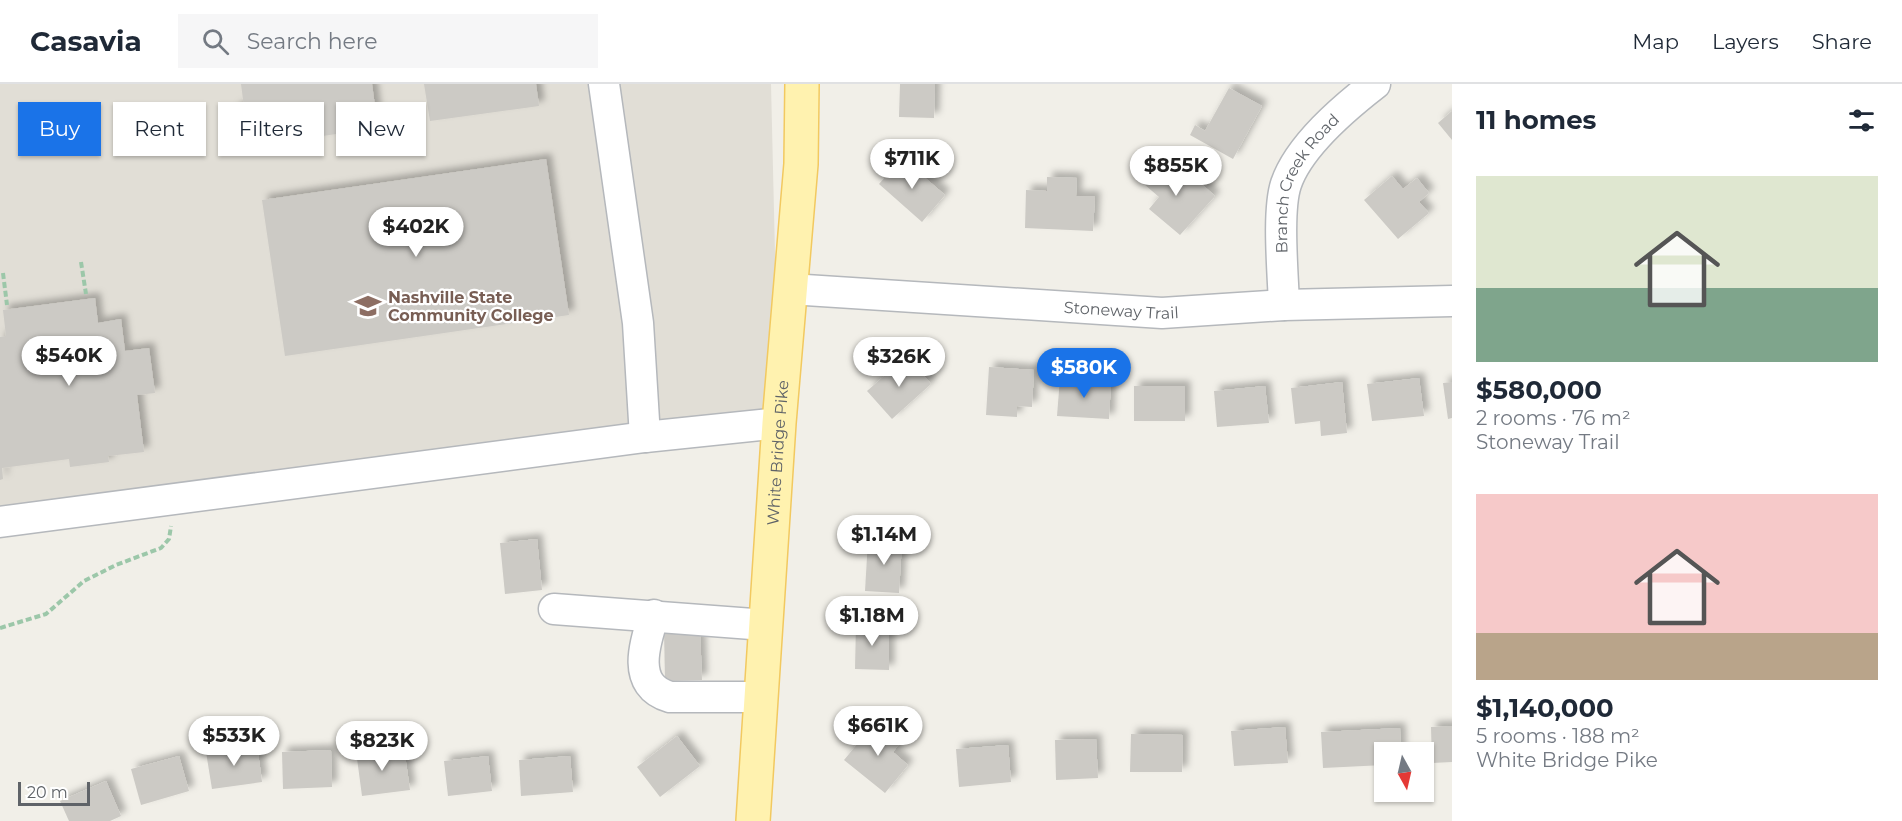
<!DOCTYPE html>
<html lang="en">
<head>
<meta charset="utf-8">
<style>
	body { margin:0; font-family:Montserrat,sans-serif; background:#f6f6f7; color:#1f2937; height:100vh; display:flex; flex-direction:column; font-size:22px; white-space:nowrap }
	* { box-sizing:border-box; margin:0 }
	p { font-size:20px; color:#747a83 }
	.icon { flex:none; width:33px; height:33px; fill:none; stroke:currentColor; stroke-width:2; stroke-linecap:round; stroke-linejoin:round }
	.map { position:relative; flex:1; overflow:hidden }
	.side { display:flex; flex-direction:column; background:#fff; width:450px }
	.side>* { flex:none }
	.top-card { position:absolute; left:18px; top:18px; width:570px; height:54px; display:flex; gap:12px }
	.needle { width:39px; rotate:172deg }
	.controls { position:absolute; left:1374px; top:658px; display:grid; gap:12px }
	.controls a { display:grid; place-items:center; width:60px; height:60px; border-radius:0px; background:#fff; box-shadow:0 2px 4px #0004; font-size:30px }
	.scale { position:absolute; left:18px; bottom:15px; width:72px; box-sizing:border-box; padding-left:6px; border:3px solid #5f6368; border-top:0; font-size:16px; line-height:21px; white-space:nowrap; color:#5f6368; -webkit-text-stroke:4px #fff; paint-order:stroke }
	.price { position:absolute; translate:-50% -51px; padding:0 14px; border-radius:21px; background:#fff; color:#222; font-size:20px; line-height:39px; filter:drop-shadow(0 2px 3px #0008) }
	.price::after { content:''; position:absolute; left:50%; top:36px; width:18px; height:14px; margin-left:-9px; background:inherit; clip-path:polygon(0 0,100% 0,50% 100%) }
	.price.on { background:#1a73e8; color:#fff }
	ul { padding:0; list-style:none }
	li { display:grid; align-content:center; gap:12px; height:318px; padding:0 24px }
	li span { display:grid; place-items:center; height:186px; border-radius:0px; color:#555 }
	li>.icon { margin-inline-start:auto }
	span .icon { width:108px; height:108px; fill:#fffc; stroke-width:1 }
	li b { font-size:26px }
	h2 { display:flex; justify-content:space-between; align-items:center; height:72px; padding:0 24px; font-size:26px }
	.pill { padding:0 21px; border-radius:0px; background:#fff; box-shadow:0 2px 4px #0004; font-size:21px; line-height:54px }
	.pill.on { background:#1a73e8; color:#fff }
	header { display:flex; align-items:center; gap:36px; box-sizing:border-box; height:84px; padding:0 30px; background:#fff; border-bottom:2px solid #e0e1e3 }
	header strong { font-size:28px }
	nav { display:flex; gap:33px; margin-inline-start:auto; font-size:21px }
	.search { width:420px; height:54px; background:#f6f6f7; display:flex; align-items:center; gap:15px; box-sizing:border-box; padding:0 21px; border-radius:0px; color:#747a83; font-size:22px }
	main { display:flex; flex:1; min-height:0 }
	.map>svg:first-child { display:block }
	.education { fill:#e1ded6 }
	.building { fill:#cccac5; filter:url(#shadow) }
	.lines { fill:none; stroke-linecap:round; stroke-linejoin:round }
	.minor-casing { stroke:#b5b8bc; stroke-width:33 }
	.major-casing { stroke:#f2c960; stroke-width:36 }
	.path { stroke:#9cc7a9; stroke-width:4; stroke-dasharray:6 3; stroke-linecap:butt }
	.minor { stroke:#fff; stroke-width:30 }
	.major { stroke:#fff2af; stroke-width:33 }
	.labels { text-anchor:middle; stroke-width:4.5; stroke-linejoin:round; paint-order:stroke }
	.street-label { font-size:16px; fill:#5f6368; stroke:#fff }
	.education-label { font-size:16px; font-weight:bold; fill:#785e54; stroke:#fff; text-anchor:start }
</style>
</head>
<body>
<header>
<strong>Casavia</strong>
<div class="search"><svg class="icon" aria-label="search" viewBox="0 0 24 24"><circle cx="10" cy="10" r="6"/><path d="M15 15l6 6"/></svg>Search here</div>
<nav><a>Map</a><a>Layers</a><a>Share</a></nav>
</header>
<main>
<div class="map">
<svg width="1452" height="737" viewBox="0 0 1452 737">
	<defs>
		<filter id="shadow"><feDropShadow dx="5.5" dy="-5.5" stdDeviation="3" flood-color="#0004"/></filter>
	</defs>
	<rect width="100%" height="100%" fill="#f1efe8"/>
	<!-- education -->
	<polygon class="education" points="0,0 771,0 779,339 0,437"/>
	<!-- building -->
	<g class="building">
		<polygon points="241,0 372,0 378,44 239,64 234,24 244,23"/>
		<polygon points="424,0 536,0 539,22 430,37"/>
		<polygon points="900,0 935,0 934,34 899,33"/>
		<polygon points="1229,4 1262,22 1233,75 1190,51 1195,41 1205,47"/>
		<polygon points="1452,27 1452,56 1438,39"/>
		<polygon points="902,74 945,111 922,138 879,100"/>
		<polygon points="546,75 569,231 285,272 262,116"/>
		<polygon points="1154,76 1178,97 1187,87 1215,112 1180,151 1149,125 1159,113 1137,94"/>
		<polygon points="1392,92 1403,105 1417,94 1429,109 1419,118 1429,129 1398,155 1364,116"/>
		<polygon points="1047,93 1077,94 1076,112 1095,112 1093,147 1025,144 1026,106 1047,107"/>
		<polygon points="95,214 98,239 121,235 125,267 149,264 155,309 137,311 144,368 108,372 109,378 70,383 69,375 2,384 3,395 0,396 0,253 6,252 3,226"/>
		<polygon points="907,272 931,300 892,335 867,307"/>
		<polygon points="989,283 1034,286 1032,323 1017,322 1017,333 986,331"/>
		<polygon points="1060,294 1111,297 1109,335 1057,332"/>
		<polygon points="1419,294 1424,332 1372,337 1367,300"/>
		<polygon points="1342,298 1347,349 1321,352 1320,337 1295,340 1291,304"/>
		<polygon points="1452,298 1452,334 1448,335 1443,299"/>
		<rect x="1134" y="302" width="51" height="35"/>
		<polygon points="1265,302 1269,339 1217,343 1214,307"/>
		<polygon points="537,455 542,506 505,510 500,459"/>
		<polygon points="868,456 902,458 899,509 865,507"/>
		<polygon points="856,540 889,540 889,586 855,585"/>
		<polygon points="700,545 702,596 665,597 664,546"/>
		<polygon points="878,635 903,655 893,668 908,681 885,709 844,676"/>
		<polygon points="1452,642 1452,678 1432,679 1431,643"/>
		<polygon points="1285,643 1288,679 1234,682 1231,647"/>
		<polygon points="1400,644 1401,669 1384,669 1384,681 1323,684 1321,648"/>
		<polygon points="1131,650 1183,651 1182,688 1130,688"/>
		<polygon points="677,652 700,682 660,713 637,683"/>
		<polygon points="1096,655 1098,694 1056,696 1055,656"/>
		<polygon points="257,661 262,698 212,705 206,668"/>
		<polygon points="1008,661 1011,698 959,703 956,665"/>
		<polygon points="388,663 390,673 405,671 410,706 362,712 356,667"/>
		<polygon points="331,666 332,703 283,705 282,668"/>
		<polygon points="179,672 189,707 141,721 131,685"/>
		<polygon points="488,672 492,707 448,712 444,677"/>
		<polygon points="570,672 573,708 521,712 519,676"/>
		<polygon points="106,697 121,732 110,737 69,737 60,717"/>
	</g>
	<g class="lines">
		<!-- minor casing -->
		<g class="minor-casing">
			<g id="minor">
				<polyline points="604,0 638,239 645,353"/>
				<path id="s1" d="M790,205L1162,229L1284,221L1452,217"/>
				<path id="s2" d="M1284,221C1283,190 1277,127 1286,100C1299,62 1344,24 1375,0"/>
				<polyline points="0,438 645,353 779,339"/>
				<polyline points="554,525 766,541"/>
				<path d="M654,531C644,560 631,602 670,613H761"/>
			</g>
		</g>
		<!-- major casing -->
		<g class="major-casing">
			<g id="major">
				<path id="s3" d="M753,737L779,339L801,80L802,0"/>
			</g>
		</g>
		<!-- path -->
		<g class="path">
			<polyline points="81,178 86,210"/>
			<polyline points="3,189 7,221"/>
			<polyline points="0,544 46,530 84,497 116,481 161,464 169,455 171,442"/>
		</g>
		<!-- minor -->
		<use href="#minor" class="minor"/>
		<!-- major -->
		<use href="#major" class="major"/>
	</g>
	<!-- icons -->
	<defs>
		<g id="university-bare" transform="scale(2.07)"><path d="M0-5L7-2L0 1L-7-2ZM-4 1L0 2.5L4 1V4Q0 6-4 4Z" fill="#8d6e63" stroke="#fff" stroke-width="2.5" paint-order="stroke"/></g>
	</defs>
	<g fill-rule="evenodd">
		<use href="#university-bare" x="368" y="222"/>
	</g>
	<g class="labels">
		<!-- street labels -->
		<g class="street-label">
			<text dy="6" stroke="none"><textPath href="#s2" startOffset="129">Branch Creek Road</textPath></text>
			<text dy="6" stroke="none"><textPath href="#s1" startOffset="332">Stoneway Trail</textPath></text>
			<text dy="6" stroke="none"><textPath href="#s3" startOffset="369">White Bridge Pike</textPath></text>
		</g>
		<!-- education labels -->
		<g class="education-label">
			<text x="388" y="219">Nashville State<tspan x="388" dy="18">Community College</tspan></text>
		</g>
	</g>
</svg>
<div class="controls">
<a><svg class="needle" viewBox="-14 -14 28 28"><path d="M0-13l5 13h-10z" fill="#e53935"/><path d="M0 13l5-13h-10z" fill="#747a83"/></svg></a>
</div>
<div class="scale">20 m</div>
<b class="price" style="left:912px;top:106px">$711K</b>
<b class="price" style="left:1176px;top:113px">$855K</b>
<b class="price" style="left:416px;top:174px">$402K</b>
<b class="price" style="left:69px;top:303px">$540K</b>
<b class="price" style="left:899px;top:304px">$326K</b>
<b class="price on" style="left:1084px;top:315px">$580K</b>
<b class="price" style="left:884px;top:482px">$1.14M</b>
<b class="price" style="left:872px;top:563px">$1.18M</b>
<b class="price" style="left:878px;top:673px">$661K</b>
<b class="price" style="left:234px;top:683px">$533K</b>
<b class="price" style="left:382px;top:688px">$823K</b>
<div class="top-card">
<a class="pill on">Buy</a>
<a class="pill">Rent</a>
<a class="pill">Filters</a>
<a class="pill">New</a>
</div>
</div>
<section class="side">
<h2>11 homes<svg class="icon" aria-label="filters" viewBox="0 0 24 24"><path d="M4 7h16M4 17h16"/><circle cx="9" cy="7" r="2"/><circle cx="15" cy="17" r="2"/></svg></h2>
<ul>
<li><span style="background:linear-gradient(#dfe7d0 60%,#7fa58c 0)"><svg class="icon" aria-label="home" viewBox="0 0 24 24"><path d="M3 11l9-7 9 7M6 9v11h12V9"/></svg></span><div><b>$580,000</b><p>2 rooms · 76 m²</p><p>Stoneway Trail</p></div></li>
<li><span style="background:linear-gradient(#f6c9c9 75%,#b9a48a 0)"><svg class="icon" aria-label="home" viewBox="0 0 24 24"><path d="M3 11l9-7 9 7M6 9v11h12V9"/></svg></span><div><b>$1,140,000</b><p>5 rooms · 188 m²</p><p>White Bridge Pike</p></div></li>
</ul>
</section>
</main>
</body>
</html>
